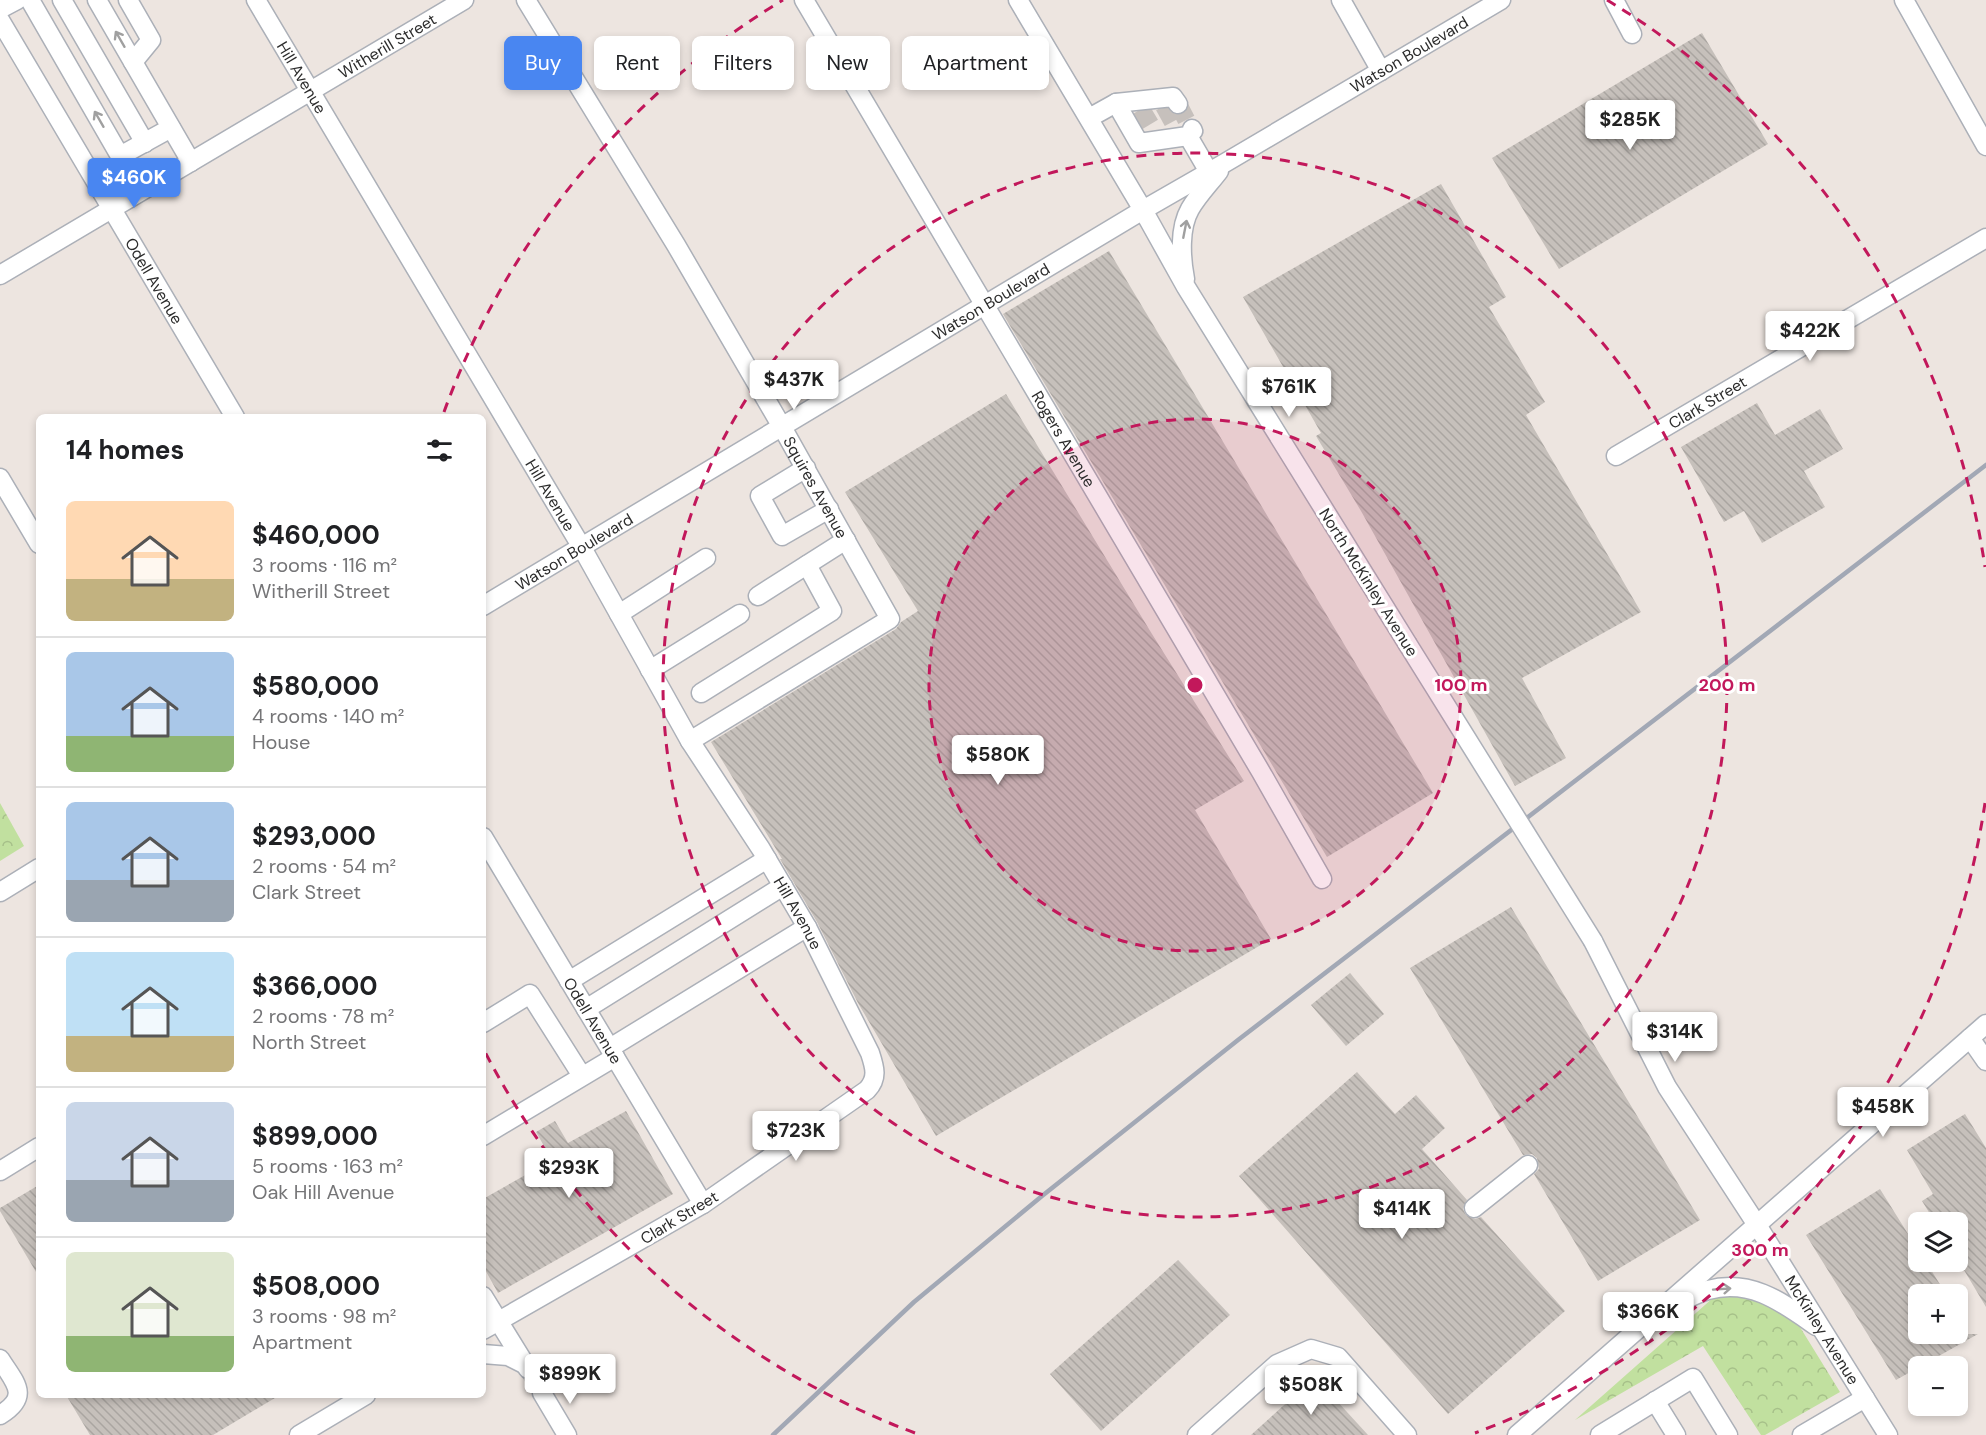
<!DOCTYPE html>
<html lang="en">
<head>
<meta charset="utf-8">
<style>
	body { margin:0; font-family:"DM Sans",sans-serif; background:#f6f6f6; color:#202124; height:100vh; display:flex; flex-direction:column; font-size:22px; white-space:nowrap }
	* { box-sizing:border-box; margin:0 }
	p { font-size:20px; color:#757577 }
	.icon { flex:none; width:33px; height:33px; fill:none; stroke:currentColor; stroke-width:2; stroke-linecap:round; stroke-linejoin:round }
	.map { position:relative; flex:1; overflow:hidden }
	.drawer { position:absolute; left:36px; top:414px; width:450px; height:984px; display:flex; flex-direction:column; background:#fff; border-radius:9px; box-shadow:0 3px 9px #0003 }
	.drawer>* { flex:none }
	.banner { position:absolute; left:504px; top:36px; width:570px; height:54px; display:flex; gap:12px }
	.tools { position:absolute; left:1908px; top:1212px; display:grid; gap:12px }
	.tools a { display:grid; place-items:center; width:60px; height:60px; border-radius:9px; background:#fff; box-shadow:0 3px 9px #0003; font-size:30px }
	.price { position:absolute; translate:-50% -51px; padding:0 14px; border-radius:6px; background:#fff; color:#222; font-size:20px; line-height:39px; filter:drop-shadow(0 2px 3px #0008) }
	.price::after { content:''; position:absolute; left:50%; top:36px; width:18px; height:14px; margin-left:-9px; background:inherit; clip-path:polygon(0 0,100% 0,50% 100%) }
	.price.current { background:#4986f1; color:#fff }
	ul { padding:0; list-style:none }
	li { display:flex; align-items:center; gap:18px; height:150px; padding:0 30px }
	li+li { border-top:2px solid #e0e0e0 }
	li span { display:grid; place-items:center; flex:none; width:168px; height:120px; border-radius:9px; color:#555 }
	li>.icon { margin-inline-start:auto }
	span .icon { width:72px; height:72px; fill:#fffc; stroke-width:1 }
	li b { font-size:26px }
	h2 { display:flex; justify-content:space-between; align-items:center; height:72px; padding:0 30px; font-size:26px }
	.chip { padding:0 21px; border-radius:9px; background:#fff; box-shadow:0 3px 9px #0003; font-size:21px; line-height:54px }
	.chip.current { background:#4986f1; color:#fff }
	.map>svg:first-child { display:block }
	.park { fill:url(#park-crowns) }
	.building { fill:url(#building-back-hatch) }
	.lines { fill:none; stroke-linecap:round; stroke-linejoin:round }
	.minor-tunnel { stroke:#c6c0bc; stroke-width:18; stroke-dasharray:18 9; stroke-linecap:butt }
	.minor-casing { stroke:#acb0b8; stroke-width:21 }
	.minor { stroke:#fff; stroke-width:18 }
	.rail { stroke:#a2a8b5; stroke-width:4.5 }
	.minor-bridge-casing { stroke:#acb0b8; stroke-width:21; stroke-linecap:butt }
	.minor-bridge { stroke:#fff; stroke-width:18 }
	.oneway { stroke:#a0a0a0 }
	.ring { fill:none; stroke:#c2185b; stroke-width:3; stroke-dasharray:10 8 }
	.labels { text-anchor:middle; stroke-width:6; stroke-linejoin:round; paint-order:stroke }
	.street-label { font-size:16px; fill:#2c2c2c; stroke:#fff }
	.centre { fill:#c2185b; stroke:#fff; stroke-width:3 }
	.ring-label { font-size:18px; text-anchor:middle; font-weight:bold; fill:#c2185b; stroke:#fff; stroke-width:6; stroke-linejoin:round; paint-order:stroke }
</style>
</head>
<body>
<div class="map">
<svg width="1986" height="1435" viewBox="0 0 1986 1435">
	<defs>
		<pattern id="park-crowns" width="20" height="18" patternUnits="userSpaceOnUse" patternTransform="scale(1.5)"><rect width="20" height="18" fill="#c1e09f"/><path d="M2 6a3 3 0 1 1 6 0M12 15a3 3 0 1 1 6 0" fill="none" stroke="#a6c089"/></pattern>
		<pattern id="building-back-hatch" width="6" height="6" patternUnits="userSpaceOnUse" patternTransform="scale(1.5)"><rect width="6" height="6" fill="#c6c0bb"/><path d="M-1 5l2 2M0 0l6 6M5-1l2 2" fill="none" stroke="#aaa5a1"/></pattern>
	</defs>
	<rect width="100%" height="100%" fill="#ede5e0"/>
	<!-- park -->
	<g class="park">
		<polygon points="0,803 24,846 0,861"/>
		<polygon points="1732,1288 1787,1306 1840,1392 1765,1435 1761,1435 1703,1346 1575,1420 1714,1297"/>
	</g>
	<!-- building -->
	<g class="building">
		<polygon points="1702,33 1768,144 1559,269 1492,158"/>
		<polygon points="1441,184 1506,297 1489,307 1545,402 1526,415 1641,612 1522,678 1566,758 1515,786 1361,511 1316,436 1321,433 1243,297"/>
		<polygon points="1109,251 1433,793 1327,857 1003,314"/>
		<polygon points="1006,394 1152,634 1244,781 1195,810 1271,939 936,1136 858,1003 817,922 780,859 782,859 711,742 896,629 901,622 918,611 845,492"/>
		<polygon points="1757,403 1775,435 1820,409 1843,449 1804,471 1825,507 1762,543 1744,511 1724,522 1681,447"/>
		<polygon points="1511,907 1700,1220 1598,1281 1534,1174 1539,1169 1537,1158 1532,1154 1523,1155 1410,968"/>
		<polygon points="1350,973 1384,1014 1346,1046 1311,1005"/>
		<polygon points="1357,1072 1395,1114 1416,1095 1445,1128 1422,1149 1467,1200 1463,1209 1466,1215 1475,1219 1481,1217 1565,1311 1448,1414 1239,1176"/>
		<polygon points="626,1111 673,1194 498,1293 483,1266 483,1199 552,1160 536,1132 555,1121 568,1143"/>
		<polygon points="1965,1114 1986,1148 1986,1307 1958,1260 1958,1222 1935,1222 1922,1201 1933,1194 1907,1150"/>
		<polygon points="39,1185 39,1277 0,1211 0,1208"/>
		<polygon points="1880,1189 1918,1250 1918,1262 1926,1262 1946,1294 1918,1294 1918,1334 1978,1334 1896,1380 1806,1235"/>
		<polygon points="1178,1260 1230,1315 1101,1431 1050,1374"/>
		<polygon points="1315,1377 1368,1435 1251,1435"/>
		<polygon points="66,1395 280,1395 213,1435 90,1435"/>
	</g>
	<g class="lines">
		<!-- minor-tunnel -->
		<g class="minor-tunnel">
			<polyline points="1178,104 1189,125"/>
			<polyline points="1164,106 1175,126"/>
			<polyline points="1141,109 1153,129"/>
			<polyline points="528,1369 542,1393"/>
		</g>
		<!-- minor casing -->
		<g class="minor-casing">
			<g id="minor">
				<polyline points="30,0 120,156 171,128"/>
				<polyline points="62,0 145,143"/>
				<polyline points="97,0 191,162"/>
				<polyline points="128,0 151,40 133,62"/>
				<path id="s1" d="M256,0L581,546L690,741L761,849L807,927L870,1053C875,1068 878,1078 867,1090L703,1204L483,1330"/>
				<path id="s2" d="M526,0L676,245L782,427L890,619L690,741"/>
				<path id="s3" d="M804,0L1261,772L1322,879"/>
				<polyline points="1018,0 1143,210 1186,287 1407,643"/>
				<polyline points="1341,0 1381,71"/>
				<polyline points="1614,0 1632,34"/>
				<polyline points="1904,0 1986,146"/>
				<polyline points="0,9 17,0"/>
				<path id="s4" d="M0,20L235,417"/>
				<polyline points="1116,103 1139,143 1188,136"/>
				<polyline points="1089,118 1116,103 1173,97 1178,104"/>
				<polyline points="1192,129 1193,131 1188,136 1209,172"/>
				<path id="s5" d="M0,275L464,0"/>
				<path d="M1185,279C1181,258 1179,228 1190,209C1198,195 1210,183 1219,171"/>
				<path id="s6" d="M1616,456L1986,238"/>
				<polyline points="806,468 760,496 782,536 829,509"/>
				<polyline points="0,478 39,544"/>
				<polyline points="758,596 846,540"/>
				<path id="s7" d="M483,606L1143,210L1223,164L1501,0"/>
				<polyline points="619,614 706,558"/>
				<polyline points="650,670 740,614"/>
				<polyline points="701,693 832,611 807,565"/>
				<path id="s8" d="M483,837L703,1204"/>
				<polyline points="0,892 39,868"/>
				<path id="s9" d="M1593,941L1667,1087L1757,1225L1888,1435"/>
				<polyline points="569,981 767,859"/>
				<polyline points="586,1009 783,886"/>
				<polyline points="483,1023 530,994 582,1076"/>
				<polyline points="1970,1038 1986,1061"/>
				<polyline points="610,1048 807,927"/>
				<polyline points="483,1136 615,1057"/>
				<polyline points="0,1171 39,1147"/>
				<polyline points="1474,1208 1528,1165"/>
				<polyline points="483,1296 528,1369"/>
				<path d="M1669,1308C1681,1302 1695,1294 1708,1290C1751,1278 1783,1303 1816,1326"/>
				<polyline points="483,1354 508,1356 526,1365"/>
				<path d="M0,1359C15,1383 31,1396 0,1415"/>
				<polyline points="542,1393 567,1435"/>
				<polyline points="1655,1401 1676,1435"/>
				<polyline points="299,1435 366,1395"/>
				<polyline points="1197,1435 1277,1364 1311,1349 1338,1357 1407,1435"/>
				<polyline points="1517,1435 1986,1024"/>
				<polyline points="1600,1435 1693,1378 1728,1435"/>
				<polyline points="1802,1435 1865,1398"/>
			</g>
		</g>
		<!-- minor -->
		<use href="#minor" class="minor"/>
		<!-- rail -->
		<polyline class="rail" points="773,1435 914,1302 1042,1196 1238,1040 1986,465"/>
		<!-- minor-bridge casing -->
		<g class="minor-bridge-casing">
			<polyline id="minor-bridge" points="1407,643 1593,941"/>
		</g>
		<!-- minor-bridge -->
		<use href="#minor-bridge" class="minor-bridge"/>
	</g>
	<!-- one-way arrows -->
	<defs><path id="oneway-shaft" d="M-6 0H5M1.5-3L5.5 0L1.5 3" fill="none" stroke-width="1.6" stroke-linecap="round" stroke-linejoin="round" transform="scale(1.5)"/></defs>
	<g class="oneway">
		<use href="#oneway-shaft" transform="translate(120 39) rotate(-120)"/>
		<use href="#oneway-shaft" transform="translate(99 119) rotate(-120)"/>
		<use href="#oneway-shaft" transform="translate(1185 229) rotate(-79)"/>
		<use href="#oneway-shaft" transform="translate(1722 1289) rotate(-4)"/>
	</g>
	<!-- distance rings -->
	<circle cx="1195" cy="685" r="266" fill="#c2185b" fill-opacity=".12"/>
	<g class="ring">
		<circle cx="1195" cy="685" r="266"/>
		<circle cx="1195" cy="685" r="532"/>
		<path d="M1985 803A799 799 0 0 1 1475 1433M915 1433A799 799 0 0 1 483 1048M444 412A799 799 0 0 1 783 0M1607 0A799 799 0 0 1 1985 567"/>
	</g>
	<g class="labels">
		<!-- street labels -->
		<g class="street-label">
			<text dy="6" stroke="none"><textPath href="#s5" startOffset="450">Witherill Street</textPath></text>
			<text dy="6" stroke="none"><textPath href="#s7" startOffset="1078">Watson Boulevard</textPath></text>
			<text dy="6" stroke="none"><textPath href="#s1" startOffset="90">Hill Avenue</textPath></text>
			<text dy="6" stroke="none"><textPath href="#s4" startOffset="303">Odell Avenue</textPath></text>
			<text dy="6" stroke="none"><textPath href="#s7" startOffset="592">Watson Boulevard</textPath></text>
			<text dy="6" stroke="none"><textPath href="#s6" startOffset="106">Clark Street</textPath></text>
			<text dy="6" stroke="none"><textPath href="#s3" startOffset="510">Rogers Avenue</textPath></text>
			<text dy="6" stroke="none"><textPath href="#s2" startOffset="567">Squires Avenue</textPath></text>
			<text dy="6" stroke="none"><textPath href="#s1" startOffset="576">Hill Avenue</textPath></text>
			<text dy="6" stroke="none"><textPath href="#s7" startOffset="106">Watson Boulevard</textPath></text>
			<text transform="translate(1369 582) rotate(58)" y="6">North McKinley Avenue</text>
			<text dy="6" stroke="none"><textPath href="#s1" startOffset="1062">Hill Avenue</textPath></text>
			<text dy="6" stroke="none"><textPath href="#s8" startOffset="214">Odell Avenue</textPath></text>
			<text transform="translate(679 1217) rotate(-31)" y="6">Clark Street</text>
			<text dy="6" stroke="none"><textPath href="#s9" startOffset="452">McKinley Avenue</textPath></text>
		</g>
	</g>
	<circle cx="1195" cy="685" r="9" class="centre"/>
	<g class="ring-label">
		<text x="1461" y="691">100 m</text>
		<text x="1727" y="691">200 m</text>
		<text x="1760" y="1256">300 m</text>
	</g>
</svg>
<div class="tools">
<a><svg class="icon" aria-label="layers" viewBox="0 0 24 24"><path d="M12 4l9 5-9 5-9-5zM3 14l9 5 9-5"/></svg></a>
<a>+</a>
<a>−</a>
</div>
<b class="price" style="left:1630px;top:151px">$285K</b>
<b class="price current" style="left:134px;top:209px">$460K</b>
<b class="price" style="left:1810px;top:362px">$422K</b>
<b class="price" style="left:794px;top:411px">$437K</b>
<b class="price" style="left:1289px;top:418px">$761K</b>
<b class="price" style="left:998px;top:786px">$580K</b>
<b class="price" style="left:1675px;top:1063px">$314K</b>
<b class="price" style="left:1883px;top:1138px">$458K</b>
<b class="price" style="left:796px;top:1162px">$723K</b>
<b class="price" style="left:569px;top:1199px">$293K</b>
<b class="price" style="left:1402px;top:1240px">$414K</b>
<b class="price" style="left:1648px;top:1343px">$366K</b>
<b class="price" style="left:570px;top:1405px">$899K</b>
<b class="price" style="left:1311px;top:1416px">$508K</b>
<div class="banner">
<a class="chip current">Buy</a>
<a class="chip">Rent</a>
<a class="chip">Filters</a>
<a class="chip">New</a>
<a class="chip">Apartment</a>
</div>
<section class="drawer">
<h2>14 homes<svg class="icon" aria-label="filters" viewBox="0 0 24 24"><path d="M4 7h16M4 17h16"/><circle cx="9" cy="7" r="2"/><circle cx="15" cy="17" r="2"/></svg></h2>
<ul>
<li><span style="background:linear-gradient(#ffd9b3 65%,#c2b280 0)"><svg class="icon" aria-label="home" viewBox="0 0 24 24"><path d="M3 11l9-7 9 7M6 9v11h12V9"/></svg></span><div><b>$460,000</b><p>3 rooms · 116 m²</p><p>Witherill Street</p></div></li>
<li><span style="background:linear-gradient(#a9c7e8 70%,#8fb573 0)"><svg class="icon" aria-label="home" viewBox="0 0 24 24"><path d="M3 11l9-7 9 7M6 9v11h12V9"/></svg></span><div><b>$580,000</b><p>4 rooms · 140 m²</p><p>House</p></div></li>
<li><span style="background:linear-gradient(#a9c7e8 65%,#9aa5b1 0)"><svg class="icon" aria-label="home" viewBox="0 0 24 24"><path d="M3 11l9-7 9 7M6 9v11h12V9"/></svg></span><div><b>$293,000</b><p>2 rooms · 54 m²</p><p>Clark Street</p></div></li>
<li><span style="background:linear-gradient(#bfe0f5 70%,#c2b280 0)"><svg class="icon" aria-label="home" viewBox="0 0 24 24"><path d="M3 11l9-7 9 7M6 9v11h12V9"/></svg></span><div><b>$366,000</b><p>2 rooms · 78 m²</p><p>North Street</p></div></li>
<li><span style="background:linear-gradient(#c9d6e8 65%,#9aa5b1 0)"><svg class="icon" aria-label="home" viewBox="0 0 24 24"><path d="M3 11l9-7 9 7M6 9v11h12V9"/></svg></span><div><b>$899,000</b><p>5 rooms · 163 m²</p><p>Oak Hill Avenue</p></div></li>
<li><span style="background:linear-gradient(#dfe7d0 70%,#8fb573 0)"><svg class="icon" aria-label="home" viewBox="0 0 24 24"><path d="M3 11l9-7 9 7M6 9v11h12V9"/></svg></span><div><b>$508,000</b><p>3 rooms · 98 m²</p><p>Apartment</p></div></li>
</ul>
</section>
</div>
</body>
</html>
